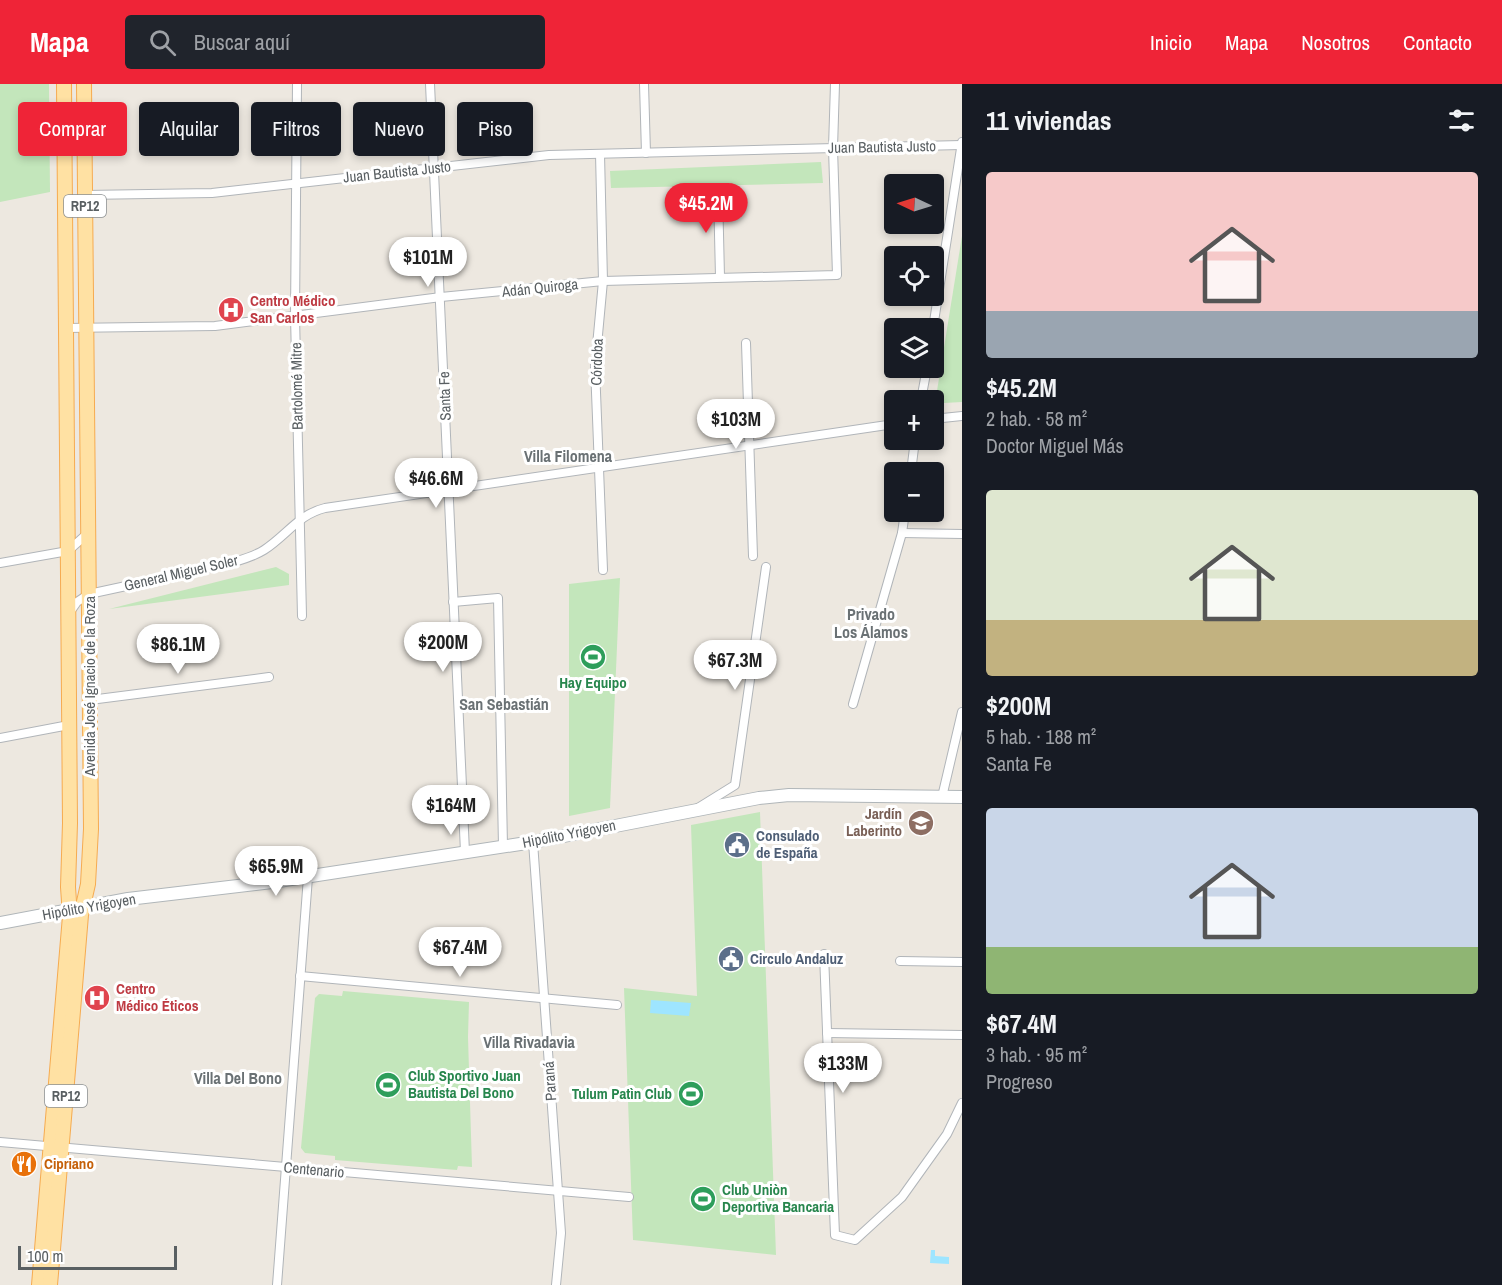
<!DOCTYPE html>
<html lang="es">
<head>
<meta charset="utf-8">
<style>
	body { margin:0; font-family:"Archivo Narrow",sans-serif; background:#20242c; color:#f1f3f6; height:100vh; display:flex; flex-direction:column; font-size:22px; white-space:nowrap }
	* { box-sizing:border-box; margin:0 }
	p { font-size:20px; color:#9ea1a6 }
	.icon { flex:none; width:33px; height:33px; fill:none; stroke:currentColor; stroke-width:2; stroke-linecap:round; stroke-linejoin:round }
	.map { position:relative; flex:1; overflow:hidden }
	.panel { display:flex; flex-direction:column; background:#171b24; width:540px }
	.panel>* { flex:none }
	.hud { position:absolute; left:18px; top:18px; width:570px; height:54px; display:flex; gap:12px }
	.needle { width:39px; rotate:274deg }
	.tools { position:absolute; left:884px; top:90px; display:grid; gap:12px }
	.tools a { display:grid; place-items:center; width:60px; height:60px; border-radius:6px; background:#171b24; box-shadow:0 3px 9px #0003; font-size:30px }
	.scale { position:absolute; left:18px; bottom:15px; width:159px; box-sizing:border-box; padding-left:6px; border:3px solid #595f62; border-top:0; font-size:16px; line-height:21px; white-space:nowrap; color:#595f62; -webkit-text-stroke:4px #fff; paint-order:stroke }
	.price { position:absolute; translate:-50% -51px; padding:0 14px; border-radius:21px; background:#fff; color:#222; font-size:20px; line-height:39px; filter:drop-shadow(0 2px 3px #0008) }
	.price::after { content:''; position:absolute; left:50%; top:36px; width:18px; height:14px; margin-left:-9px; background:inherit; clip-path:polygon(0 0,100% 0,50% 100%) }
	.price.current { background:#ef2437; color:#fff }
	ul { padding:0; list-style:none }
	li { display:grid; align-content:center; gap:12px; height:318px; padding:0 24px }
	li span { display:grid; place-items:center; height:186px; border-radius:6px; color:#555 }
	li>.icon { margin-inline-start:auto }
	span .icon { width:108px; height:108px; fill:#fffc; stroke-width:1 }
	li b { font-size:26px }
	h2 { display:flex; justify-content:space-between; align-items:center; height:72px; padding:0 24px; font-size:26px }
	.tag { padding:0 21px; border-radius:6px; background:#171b24; box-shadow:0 3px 9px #0003; font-size:21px; line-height:54px }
	.tag.current { background:#ef2437; color:#fff }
	header { display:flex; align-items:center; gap:36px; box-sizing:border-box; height:84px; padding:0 30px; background:#ef2437; color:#fff }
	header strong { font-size:28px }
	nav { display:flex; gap:33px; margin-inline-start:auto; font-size:21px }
	.search { width:420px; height:54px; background:#20242c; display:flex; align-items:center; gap:15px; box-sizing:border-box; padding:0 21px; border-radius:6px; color:#9ea1a6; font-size:22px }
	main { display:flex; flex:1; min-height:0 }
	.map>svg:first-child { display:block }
	.green { fill:#c3e6bb }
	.water { fill:#9ee5ff }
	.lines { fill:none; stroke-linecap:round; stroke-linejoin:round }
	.street-casing { stroke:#b1b5b9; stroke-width:10 }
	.secondary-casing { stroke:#b0b6b9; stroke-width:14 }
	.primary-casing { stroke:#f6ab50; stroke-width:16 }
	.street { stroke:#fff; stroke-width:8 }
	.secondary { stroke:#fff; stroke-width:12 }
	.primary { stroke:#ffe1a3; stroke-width:14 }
	.labels { text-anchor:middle; stroke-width:6; stroke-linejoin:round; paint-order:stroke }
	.shield { fill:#fff; stroke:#8b8f91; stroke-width:1.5 }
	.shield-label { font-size:14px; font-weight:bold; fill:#595f62 }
	.street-label { font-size:15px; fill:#595f62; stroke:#fff }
	.health-label { font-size:15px; font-weight:bold; fill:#be3a42; stroke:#fff; text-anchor:start }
	.leisure-label { font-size:15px; font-weight:bold; fill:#27864d; stroke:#fff; text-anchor:start }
	.education-label { font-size:15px; font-weight:bold; fill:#785e54; stroke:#fff; text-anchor:end }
	.service-label { font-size:15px; font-weight:bold; fill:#4e5e75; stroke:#fff; text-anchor:start }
	.food-label { font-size:15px; font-weight:bold; fill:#c56008; stroke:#fff; text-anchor:start }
	.neighbourhood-label { font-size:16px; font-weight:bold; fill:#6a7174; stroke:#fff }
</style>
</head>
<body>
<header>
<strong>Mapa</strong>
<div class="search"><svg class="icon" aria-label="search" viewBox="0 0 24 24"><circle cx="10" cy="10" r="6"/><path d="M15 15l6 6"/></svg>Buscar aquí</div>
<nav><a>Inicio</a><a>Mapa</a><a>Nosotros</a><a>Contacto</a></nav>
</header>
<main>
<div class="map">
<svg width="962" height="1201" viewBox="0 0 962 1201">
	<rect width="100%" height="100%" fill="#ede8e0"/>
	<!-- green -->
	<g class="green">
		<polygon points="0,0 49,0 50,108 0,118"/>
		<polygon points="821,78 823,99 611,104 610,87"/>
		<polygon points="962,152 962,318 944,319 936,313"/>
		<polygon points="276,483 289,490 289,501 109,525"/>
		<polygon points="620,494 610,724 569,732 569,500"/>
		<polygon points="760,728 776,1171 633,1156 624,904 697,912 691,741"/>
		<polygon points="343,907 469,918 468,953 472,1083 458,1082 457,1086 335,1076 335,1072 305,1069 301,1064 315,914 319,910 342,912"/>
	</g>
	<!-- water -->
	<g class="water">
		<polygon points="651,916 691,919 689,932 650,929"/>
		<polygon points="931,1166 935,1166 935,1172 949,1173 949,1180 930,1179"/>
	</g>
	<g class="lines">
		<!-- street casing -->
		<g class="street-casing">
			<g id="street">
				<polyline points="297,0 295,232 302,532"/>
				<polyline points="430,0 465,768"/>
				<polyline points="644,0 646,69"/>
				<polyline points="600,70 603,197 595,283 603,486"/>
				<polyline points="718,107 720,193"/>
				<polyline points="85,111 212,109 549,71 961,61"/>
				<polyline points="66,244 215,242 441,213 603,197 837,191 833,64 835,0"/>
				<polyline points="933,244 962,58"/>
				<polyline points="746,259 753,472"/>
				<polyline points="921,316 927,284"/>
				<polyline points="933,335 962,332"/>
				<polyline points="911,388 915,356"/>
				<polyline points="902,449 962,450"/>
				<polyline points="0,479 68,467 88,449"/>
				<polyline points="453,518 498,514 503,762"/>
				<path d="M70,528L77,518L89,510L228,480C240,476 253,473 264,466C286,452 299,430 325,424L894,340"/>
				<polyline points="90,616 269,593"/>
				<polyline points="853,620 902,449 905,428"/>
				<polyline points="0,654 69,641"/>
				<polyline points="942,713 962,628"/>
				<polyline points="698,724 735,701 766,483"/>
				<polyline points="533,758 561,1149 556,1201"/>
				<polyline points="824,870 835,1151 855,1156 902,1113 947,1050 962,1019"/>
				<polyline points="900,877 962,878"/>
				<polyline points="300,892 617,921"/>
				<polyline points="827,949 962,951"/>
				<polyline points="0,1058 629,1113"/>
				<polyline points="277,1201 308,793"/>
			</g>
		</g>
		<!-- secondary casing -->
		<g class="secondary-casing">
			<polyline id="secondary" points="0,839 128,815 272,798 533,758 759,714 789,711 962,713"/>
		</g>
		<!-- primary casing -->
		<g class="primary-casing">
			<g id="primary">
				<polyline points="39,1201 70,832 68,803 70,739 64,0"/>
				<polyline points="50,1201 81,831 88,800 91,745 84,0"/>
			</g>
		</g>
		<!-- street -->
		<use href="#street" class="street"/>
		<!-- secondary -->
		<use href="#secondary" class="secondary"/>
		<!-- primary -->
		<use href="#primary" class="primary"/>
	</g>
	<!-- icons -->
	<defs>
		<g id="hospital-disc" transform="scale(1.35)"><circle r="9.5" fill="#e0444e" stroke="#fff"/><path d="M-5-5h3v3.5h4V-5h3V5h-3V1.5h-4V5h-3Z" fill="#fff"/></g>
		<g id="stadium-disc" transform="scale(1.35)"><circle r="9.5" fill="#2e9e5b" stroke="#fff"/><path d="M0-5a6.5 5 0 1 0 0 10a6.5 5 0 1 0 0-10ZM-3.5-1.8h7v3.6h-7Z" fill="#fff"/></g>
		<g id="school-disc" transform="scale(1.35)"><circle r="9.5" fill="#8d6e63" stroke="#fff"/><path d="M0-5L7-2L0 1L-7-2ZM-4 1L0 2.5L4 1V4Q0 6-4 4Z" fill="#fff"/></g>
		<g id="civic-disc" transform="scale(1.35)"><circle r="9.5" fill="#5c6f8a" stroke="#fff"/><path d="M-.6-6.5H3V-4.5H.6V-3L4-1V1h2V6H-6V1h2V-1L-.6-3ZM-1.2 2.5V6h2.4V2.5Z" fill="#fff"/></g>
		<g id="restaurant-disc" transform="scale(1.35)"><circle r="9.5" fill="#e8710a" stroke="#fff"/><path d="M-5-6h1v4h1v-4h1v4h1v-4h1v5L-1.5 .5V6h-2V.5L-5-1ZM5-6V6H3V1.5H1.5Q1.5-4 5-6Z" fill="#fff"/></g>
	</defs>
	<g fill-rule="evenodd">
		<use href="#hospital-disc" x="231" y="226"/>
		<use href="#stadium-disc" x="593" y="573"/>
		<use href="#school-disc" x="921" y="739"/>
		<use href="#civic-disc" x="737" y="761"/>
		<use href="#civic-disc" x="731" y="875"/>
		<use href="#hospital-disc" x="97" y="914"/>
		<use href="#stadium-disc" x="388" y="1001"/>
		<use href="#stadium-disc" x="691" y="1010"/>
		<use href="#restaurant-disc" x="24" y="1080"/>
		<use href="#stadium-disc" x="703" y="1115"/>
	</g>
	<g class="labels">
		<!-- shield labels -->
		<g class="shield">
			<rect x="64" y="111" width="42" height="22" rx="4.5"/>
			<rect x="45" y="1001" width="42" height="22" rx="4.5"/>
		</g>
		<g class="shield-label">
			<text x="85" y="127">RP12</text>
			<text x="66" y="1017">RP12</text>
		</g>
		<!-- street labels -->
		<g class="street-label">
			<text transform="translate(882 63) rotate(-1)" y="5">Juan Bautista Justo</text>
			<text transform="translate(397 88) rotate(-6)" y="5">Juan Bautista Justo</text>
			<text transform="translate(540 204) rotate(-6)" y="5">Adán Quiroga</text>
			<text transform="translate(597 278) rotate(-88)" y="5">Córdoba</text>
			<text transform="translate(297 302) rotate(-91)" y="5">Bartolomé Mitre</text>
			<text transform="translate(445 312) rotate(-92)" y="5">Santa Fe</text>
			<text transform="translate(181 489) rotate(-13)" y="5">General Miguel Soler</text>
			<text transform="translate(90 602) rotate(-90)" y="5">Avenida José Ignacio de la Roza</text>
			<text transform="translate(569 750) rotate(-11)" y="5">Hipólito Yrigoyen</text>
			<text transform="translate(89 823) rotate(-10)" y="5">Hipólito Yrigoyen</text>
			<text transform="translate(550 997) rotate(-94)" y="5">Paraná</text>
			<text transform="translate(314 1086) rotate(5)" y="5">Centenario</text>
		</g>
		<!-- health labels -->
		<g class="health-label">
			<text x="250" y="222">Centro Médico<tspan x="250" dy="17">San Carlos</tspan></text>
			<text x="116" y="910">Centro<tspan x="116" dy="17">Médico Éticos</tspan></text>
		</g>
		<!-- leisure labels -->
		<g class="leisure-label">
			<text x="593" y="604" text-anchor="middle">Hay Equipo</text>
			<text x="408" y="997">Club Sportivo Juan<tspan x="408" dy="17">Bautista Del Bono</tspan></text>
			<text x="672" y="1015" text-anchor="end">Tulum Patìn Club</text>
			<text x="722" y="1111">Club Uniòn<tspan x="722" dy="17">Deportiva Bancaria</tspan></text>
		</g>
		<!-- education labels -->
		<g class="education-label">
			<text x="902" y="735">Jardín<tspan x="902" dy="17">Laberinto</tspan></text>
		</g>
		<!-- service labels -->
		<g class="service-label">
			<text x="756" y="757">Consulado<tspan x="756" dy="17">de España</tspan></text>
			<text x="750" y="880">Circulo Andaluz</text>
		</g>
		<!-- food labels -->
		<g class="food-label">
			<text x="44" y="1085">Cipriano</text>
		</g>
		<!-- neighbourhood labels -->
		<g class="neighbourhood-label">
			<text x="568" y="378">Villa Filomena</text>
			<text x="871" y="536">Privado<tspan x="871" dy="18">Los Álamos</tspan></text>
			<text x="504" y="626">San Sebastián</text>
			<text x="529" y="964">Villa Rivadavia</text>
			<text x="238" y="1000">Villa Del Bono</text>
		</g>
	</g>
</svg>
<div class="tools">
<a><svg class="needle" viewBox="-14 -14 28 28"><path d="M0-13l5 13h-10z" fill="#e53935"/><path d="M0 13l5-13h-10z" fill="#9ea1a6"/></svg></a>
<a><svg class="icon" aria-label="locate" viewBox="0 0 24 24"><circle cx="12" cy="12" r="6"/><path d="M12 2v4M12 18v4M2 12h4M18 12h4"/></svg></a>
<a><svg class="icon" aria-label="layers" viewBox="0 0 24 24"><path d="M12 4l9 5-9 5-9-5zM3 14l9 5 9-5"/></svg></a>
<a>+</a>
<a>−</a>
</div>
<div class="scale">100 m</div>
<b class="price current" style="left:706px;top:150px">$45.2M</b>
<b class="price" style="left:428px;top:204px">$101M</b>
<b class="price" style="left:736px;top:366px">$103M</b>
<b class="price" style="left:436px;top:425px">$46.6M</b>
<b class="price" style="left:443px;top:589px">$200M</b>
<b class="price" style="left:178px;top:591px">$86.1M</b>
<b class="price" style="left:735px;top:607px">$67.3M</b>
<b class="price" style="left:451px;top:752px">$164M</b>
<b class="price" style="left:276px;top:813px">$65.9M</b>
<b class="price" style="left:460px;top:894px">$67.4M</b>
<b class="price" style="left:843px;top:1010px">$133M</b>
<div class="hud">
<a class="tag current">Comprar</a>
<a class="tag">Alquilar</a>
<a class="tag">Filtros</a>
<a class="tag">Nuevo</a>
<a class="tag">Piso</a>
</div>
</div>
<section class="panel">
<h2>11 viviendas<svg class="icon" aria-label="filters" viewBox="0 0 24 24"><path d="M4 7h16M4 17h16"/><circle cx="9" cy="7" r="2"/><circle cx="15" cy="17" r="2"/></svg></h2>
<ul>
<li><span style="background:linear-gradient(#f6c9c9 75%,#9aa5b1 0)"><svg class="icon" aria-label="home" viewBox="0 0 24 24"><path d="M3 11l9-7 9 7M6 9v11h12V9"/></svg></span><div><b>$45.2M</b><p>2 hab. · 58 m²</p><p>Doctor Miguel Más</p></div></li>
<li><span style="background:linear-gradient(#dfe7d0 70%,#c2b280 0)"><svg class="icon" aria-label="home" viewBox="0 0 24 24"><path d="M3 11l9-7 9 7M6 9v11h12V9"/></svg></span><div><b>$200M</b><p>5 hab. · 188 m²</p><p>Santa Fe</p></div></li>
<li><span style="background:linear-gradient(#c9d6e8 75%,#8fb573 0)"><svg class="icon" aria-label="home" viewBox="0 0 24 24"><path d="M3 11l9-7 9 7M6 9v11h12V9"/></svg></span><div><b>$67.4M</b><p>3 hab. · 95 m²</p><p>Progreso</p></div></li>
</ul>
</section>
</main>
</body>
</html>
